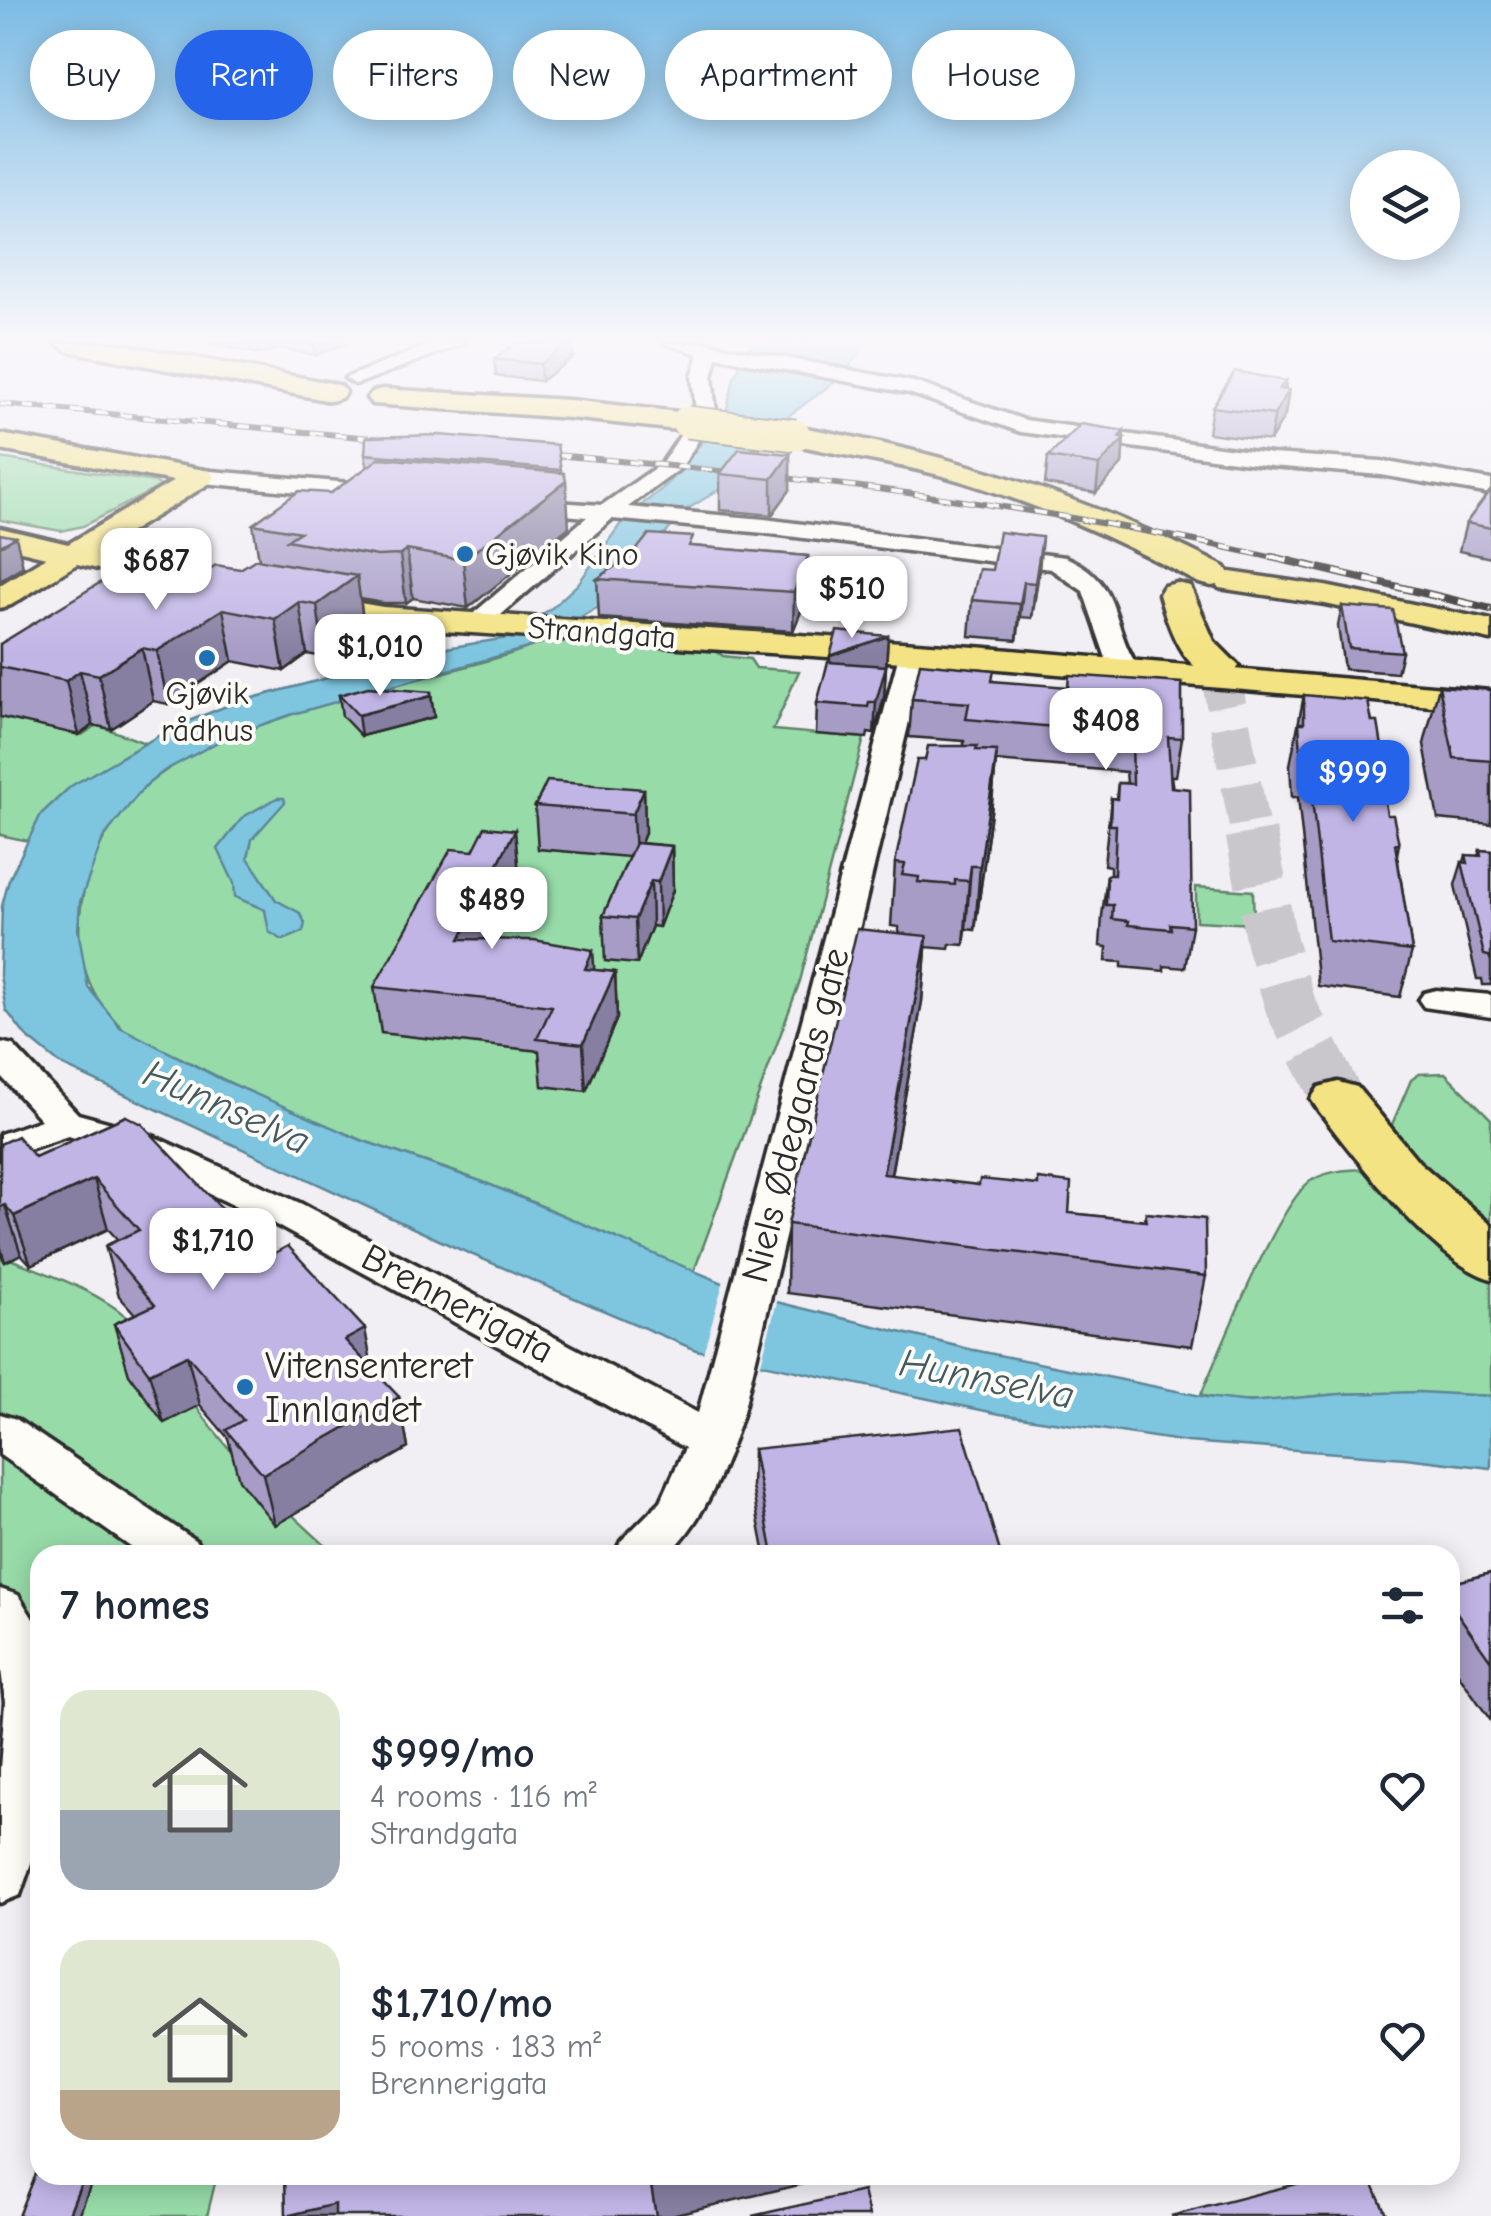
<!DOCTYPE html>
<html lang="en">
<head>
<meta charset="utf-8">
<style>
	body { margin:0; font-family:"Comic Neue",sans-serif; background:#f6f6f7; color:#1f2937; height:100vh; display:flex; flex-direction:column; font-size:38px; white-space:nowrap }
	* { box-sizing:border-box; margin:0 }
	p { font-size:32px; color:#747a83 }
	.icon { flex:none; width:55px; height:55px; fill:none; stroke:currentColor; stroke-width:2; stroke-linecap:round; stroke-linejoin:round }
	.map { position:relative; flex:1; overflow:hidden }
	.sheet { position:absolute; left:30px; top:1545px; width:1430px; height:640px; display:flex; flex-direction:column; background:#fff; border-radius:30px; box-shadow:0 5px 25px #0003 }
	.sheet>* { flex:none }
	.hud { position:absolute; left:30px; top:30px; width:1432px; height:90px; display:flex; gap:20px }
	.controls { position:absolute; left:1350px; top:150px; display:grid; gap:20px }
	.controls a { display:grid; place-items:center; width:110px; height:110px; border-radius:50%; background:#fff; box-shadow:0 5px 25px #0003; font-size:50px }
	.price { position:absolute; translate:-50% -85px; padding:0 22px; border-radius:20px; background:#fff; color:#222; font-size:32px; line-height:65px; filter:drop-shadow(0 2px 5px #0008) }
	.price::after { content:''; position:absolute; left:50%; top:60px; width:30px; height:22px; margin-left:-15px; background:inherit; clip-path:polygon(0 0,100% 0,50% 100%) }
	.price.selected { background:#2563eb; color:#fff }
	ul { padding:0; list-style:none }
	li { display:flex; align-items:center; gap:30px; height:250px; padding:0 30px }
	li span { display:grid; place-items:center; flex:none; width:280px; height:200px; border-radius:30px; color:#555 }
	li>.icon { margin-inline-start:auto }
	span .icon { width:120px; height:120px; fill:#fffc; stroke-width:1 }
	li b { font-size:42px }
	h2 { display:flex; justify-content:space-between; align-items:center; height:120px; padding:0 30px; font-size:42px }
	.tag { padding:0 35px; border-radius:45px; background:#fff; box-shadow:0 5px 25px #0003; font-size:35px; line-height:90px }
	.tag.selected { background:#2563eb; color:#fff }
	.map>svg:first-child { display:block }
	.green { fill:#97dba8; stroke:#61836a; stroke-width:2.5 }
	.water { fill:#7ec5df; stroke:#5d8797; stroke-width:2.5 }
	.pier { fill:#f1eef4 }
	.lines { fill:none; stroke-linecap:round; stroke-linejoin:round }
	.highway-tunnel-far1 { stroke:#c9c7cc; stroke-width:40; stroke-dasharray:40 20; stroke-linecap:butt }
	.highway-tunnel { stroke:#c9c7cc; stroke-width:51; stroke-dasharray:51 25; stroke-linecap:butt }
	.minor-casing { stroke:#2b2b2b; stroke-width:7 }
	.major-casing { stroke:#2b2b2b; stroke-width:7 }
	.highway-casing { stroke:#2b2b2b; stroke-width:7 }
	.minor { fill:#fdfcf7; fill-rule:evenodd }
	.major { fill:#f4e382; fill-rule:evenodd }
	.highway { fill:#f4e382; fill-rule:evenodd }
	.rail-far1-casing { stroke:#2b2b2b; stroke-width:6 }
	.rail-casing { stroke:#2b2b2b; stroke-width:8 }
	.rail-far1 { stroke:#fdfcf7; stroke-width:4; stroke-dasharray:12; stroke-linecap:butt }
	.rail { stroke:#fdfcf7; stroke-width:5; stroke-dasharray:16; stroke-linecap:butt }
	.highway-bridge-casing { stroke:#2b2b2b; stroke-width:35; stroke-linecap:butt }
	.highway-bridge { stroke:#f4e382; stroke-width:31 }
	.wall { fill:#a69cc6; stroke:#2b2b2b; stroke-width:2.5 }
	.shaded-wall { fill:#877fa1; stroke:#2b2b2b; stroke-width:2.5 }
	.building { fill:#c1b5e6; stroke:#2b2b2b; stroke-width:2.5 }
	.poi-dot { fill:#1f6fb2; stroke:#fdfcf7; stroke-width:4 }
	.labels { text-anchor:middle; stroke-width:8; stroke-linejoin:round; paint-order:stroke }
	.far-poi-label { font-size:32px; fill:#2b2b2b; stroke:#fdfcf7; text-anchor:start }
	.far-street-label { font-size:32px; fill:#2b2b2b; stroke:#fdfcf7 }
	.street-label { font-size:38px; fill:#2b2b2b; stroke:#fdfcf7 }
	.poi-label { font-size:38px; fill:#2b2b2b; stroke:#fdfcf7; text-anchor:start }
	.water-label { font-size:40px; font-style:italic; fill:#445961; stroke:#fdfcf7 }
</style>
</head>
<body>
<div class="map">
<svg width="1491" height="2216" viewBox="0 0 1491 2216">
	<rect width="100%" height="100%" fill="#f1eef4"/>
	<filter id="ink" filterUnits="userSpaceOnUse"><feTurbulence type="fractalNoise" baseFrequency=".01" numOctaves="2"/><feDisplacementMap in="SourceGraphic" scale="20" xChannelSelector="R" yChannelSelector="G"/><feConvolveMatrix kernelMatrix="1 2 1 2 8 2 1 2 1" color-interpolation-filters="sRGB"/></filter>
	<g filter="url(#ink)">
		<!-- green -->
		<g class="green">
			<polygon points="0,458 155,482 161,486 83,526 61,531 0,520"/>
			<path d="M549,640L715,651L723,656L750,659L756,668L799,671L773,730L864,738L800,981L693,1274C624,1243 556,1210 485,1183C446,1167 404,1156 364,1141C303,1118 243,1090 185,1060C165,1050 135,1041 119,1025C43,953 86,824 165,771C278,694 425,689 549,640Z"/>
			<polygon points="0,717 82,735 97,725 145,743 109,765 28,841 0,835"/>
			<polygon points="1196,887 1253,891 1254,924 1196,921"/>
			<path d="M1445,1073L1491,1119V1396C1441,1394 1392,1392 1342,1394C1296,1396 1247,1409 1201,1395C1218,1355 1280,1199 1312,1180C1331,1169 1352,1170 1373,1169L1411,1080L1419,1074Z"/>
			<path d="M0,1255C39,1271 84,1285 118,1310C158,1340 182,1391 213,1429C250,1476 292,1516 336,1555H40V1687L0,1639Z"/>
			<polygon points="40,2175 217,2175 207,2216 31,2216"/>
		</g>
		<!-- water -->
		<g class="water">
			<polygon points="751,343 867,343 841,377 787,417 728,484 686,510 605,603 527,648 293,714 227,737 164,771 144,787 103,838 80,902 78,929 88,987 120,1027 221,1079 361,1140 486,1183 756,1297 969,1349 1206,1397 1250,1402 1340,1394 1419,1392 1491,1396 1491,1468 1405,1458 1187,1442 1000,1414 696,1350 452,1246 63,1066 26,1036 6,1010 0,975 2,906 9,880 41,814 71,786 174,727 234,703 428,651 507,638 553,607 578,584 624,519 668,484 682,463 717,428 725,417 734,378"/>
			<polygon points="277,798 284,798 285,802 252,839 248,858 276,900 300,913 305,923 303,932 283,940 269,932 265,910 235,897 234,883 218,849 243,817"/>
		</g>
		<!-- pier -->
		<polygon class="pier" points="724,1280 778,1298 759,1371 702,1357"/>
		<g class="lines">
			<!-- highway-tunnel-far1 -->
			<polyline class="highway-tunnel-far1" points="1219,666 1251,836"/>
			<!-- highway-tunnel -->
			<polyline class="highway-tunnel" points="1251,833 1272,944 1291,1007 1338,1099"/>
			<!-- minor casing -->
			<g class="minor-casing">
				<g id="minor">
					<polygon points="435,343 464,343 362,382 355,384 345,378"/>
					<path d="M664,343H706L914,382L1025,420L1271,454L1381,461L1491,480V494L1381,475L1271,466L1021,432L909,393L717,357L712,377L716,412L681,468L628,507L764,519L1065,557C1126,583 1108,626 1140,669L1136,675H1118L1109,667L1083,591L1051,569L764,533L612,519L487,627H469L465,622L469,617L587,517L519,511L508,504L511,499L602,505L662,463L696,412L692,377L699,354Z"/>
					<polygon points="200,470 385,486 396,493 385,500 192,482 189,477"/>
					<path d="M912,647L925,655L743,1412C725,1466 709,1513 668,1555H614L621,1541L661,1501L685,1448L274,1224L116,1150L68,1136L0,1159V1134L41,1120L0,1075V1042L13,1045L78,1114L144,1132L302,1204L698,1413L899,655Z"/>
					<polygon points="1436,990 1491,995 1491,1017 1424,1007 1419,1000 1424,993"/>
					<polygon points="0,1414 16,1419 196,1541 203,1555 142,1555 0,1455"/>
					<polygon points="0,1589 18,1595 40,1630 40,1837 20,1895 0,1903 0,1769 5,1702 0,1661"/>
				</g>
			</g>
			<!-- major casing -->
			<g class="major-casing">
				<g id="major">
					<polygon points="0,434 210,471 214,477 210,483 99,551 202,575 207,582 202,589 191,591 77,564 11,605 0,608 0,585 46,557 0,546 0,528 68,544 174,481 0,450"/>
					<polygon points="1230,572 1325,586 1491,620 1491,640 1325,604 1219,588 1214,581 1219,574"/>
					<polygon points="301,593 383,607 975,647 1491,691 1491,711 975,667 383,627 290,610 285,603 290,596"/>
				</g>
			</g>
			<!-- highway casing -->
			<g class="highway-casing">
				<g id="highway">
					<polygon points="55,343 115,343 331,383 341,386 346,392 341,398 331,401 68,351"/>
					<polygon points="382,389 570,400 687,413 698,416 702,422 698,428 687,431 570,418 372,404 367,398 372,392"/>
					<path d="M795,426C946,452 1088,497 1225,567L1230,575L1225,583L1212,586L1199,583C1117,539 1033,501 943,476C890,462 837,455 784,442L780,435L784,428Z"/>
					<path d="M1177,583L1190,586L1214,641L1239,666L1233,674C1186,686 1169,629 1159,594L1164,586Z"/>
					<path d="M1338,1082L1357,1087L1419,1162L1491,1225V1279C1435,1263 1356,1159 1319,1111L1311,1099L1319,1087Z"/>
				</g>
			</g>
			<!-- minor -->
			<use href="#minor" class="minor"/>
			<!-- major -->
			<use href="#major" class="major"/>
			<!-- highway -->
			<use href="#highway" class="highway"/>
			<!-- rail-far1 casing -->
			<g class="rail-far1-casing">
				<g id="rail-far1">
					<polyline points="0,404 393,440"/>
					<path d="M533,453C790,476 1031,502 1283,560"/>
				</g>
			</g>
			<!-- rail casing -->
			<g class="rail-casing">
				<polyline id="rail" points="1272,557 1491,609"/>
			</g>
			<!-- rail-far1 -->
			<use href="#rail-far1" class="rail-far1"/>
			<!-- rail -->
			<use href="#rail" class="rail"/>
			<!-- highway-bridge casing -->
			<g class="highway-bridge-casing">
				<polyline id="highway-bridge" points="687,422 795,435"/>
			</g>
			<!-- highway-bridge -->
			<use href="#highway-bridge" class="highway-bridge"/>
		</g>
		<!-- wall -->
		<g class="wall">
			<polygon points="209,343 347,343 316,355 280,348 259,354"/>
			<polygon points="573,357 541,381 496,376 494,359"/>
			<polygon points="1286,381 1285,415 1270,441 1208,433 1212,407"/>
			<polygon points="1124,438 1122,464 1096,493 1045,484 1048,457"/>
			<polygon points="557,445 569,527 468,608 413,598 406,603 383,603 360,599 364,627 324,657 307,654 284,671 233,661 168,704 153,701 111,729 93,725 79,735 0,717 0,644 204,573 240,569 259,559 253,524 331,493 367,468 365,454"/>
			<polygon points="790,454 790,490 772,515 720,510 720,474"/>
			<polygon points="1491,490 1491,558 1459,551 1466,523"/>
			<polygon points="693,546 808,556 808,594 793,631 599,618 597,579"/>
			<polygon points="992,570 1039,571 1032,618 1020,617 1017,640 969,636 972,600"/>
			<polygon points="1342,606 1402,652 1397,673 1344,669 1338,626"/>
			<polygon points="888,636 884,697 874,734 868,733 867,738 816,734 817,703"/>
			<polygon points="993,681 1182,738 1176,776 1171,776 1192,926 1185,968 1164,966 1164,971 1122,967 1122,962 1106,961 1107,947 1100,946 1102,916 1107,875 1110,875 1110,866 1104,865 1111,798 1116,799 1118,783 1127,783 1126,772 996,761 991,812 975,930 966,929 964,945 950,944 949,949 926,947 922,1001 891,1175 1069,1213 1145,1221 1146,1213 1206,1276 1192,1346 787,1293 788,1224 899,933 899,927 891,926 895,863 925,760 964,746 964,741 909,737 912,699"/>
			<polygon points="1439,686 1491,690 1491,824 1438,819 1424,744"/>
			<polygon points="431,692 434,717 361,736 342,716 339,695"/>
			<polygon points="1304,695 1372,722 1385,765 1381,781 1387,815 1399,844 1397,855 1412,951 1400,997 1318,986 1298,797 1292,797 1290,765"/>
			<polygon points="644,789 645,833 641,843 672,846 673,890 659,927 652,926 637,964 605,961 603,916 629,857 538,849 535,806"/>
			<polygon points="1480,850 1491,851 1491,985 1483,985 1482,979 1477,979 1455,885 1462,862 1464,862 1466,855 1478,856"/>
			<polygon points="519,874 487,939 595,970 615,972 617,1018 586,1091 542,1086 539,1051 381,1033 374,987"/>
			<polygon points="126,1116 399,1397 408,1448 275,1525 239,1480 228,1438 200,1405 164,1423 129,1374 114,1324 135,1314 119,1296 105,1246 118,1240 108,1229 31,1265 21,1254 5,1262 0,1254 0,1144 35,1157"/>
			<polygon points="753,1449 1001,1555 765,1555 752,1487"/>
			<polygon points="1491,1573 1491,1721 1450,1662 1450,1584"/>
		</g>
		<!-- shaded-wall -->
		<g class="shaded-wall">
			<polygon points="257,343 279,343 280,348 259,354"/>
			<polygon points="314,343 347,343 316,355"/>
			<polygon points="568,343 572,343 573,357 541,381 540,364"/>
			<polygon points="1286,381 1282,402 1289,390 1285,415 1270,441 1279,389"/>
			<polygon points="1124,431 1122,464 1096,493 1099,465"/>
			<polygon points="790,454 790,490 772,515 772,479"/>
			<polygon points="566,481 569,527 468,608 463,560"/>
			<polygon points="16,537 23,566 0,580 0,546"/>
			<polygon points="1042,537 1039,571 1032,618 1035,583"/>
			<polygon points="407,550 413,598 406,603 400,555"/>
			<polygon points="808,556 808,594 793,631 794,592"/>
			<polygon points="357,576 364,627 324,657 317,605"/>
			<polygon points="1024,582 1020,617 1017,640 1020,604"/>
			<polygon points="299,602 307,654 284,671 275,619"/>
			<polygon points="223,609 233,661 168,704 157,651"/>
			<polygon points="888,636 884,697 874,734 876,702 829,687 830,656"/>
			<polygon points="142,648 153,701 111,729 99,675"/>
			<polygon points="80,671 93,725 79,735 66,681"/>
			<polygon points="431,696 434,717 361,736 358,715"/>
			<polygon points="997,751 991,812 975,930 980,866"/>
			<polygon points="644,789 645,833 635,858 633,814"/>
			<polygon points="515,830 519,874 466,985 460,939"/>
			<polygon points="672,846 673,890 659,927 658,882"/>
			<polygon points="971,866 966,929 964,945 969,881"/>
			<polygon points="651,881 652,926 637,964 635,919"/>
			<polygon points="927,936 922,1001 880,1235 883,1174"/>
			<polygon points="593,950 596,996 585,969"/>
			<polygon points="615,972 617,1018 586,1091 583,1044"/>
			<polygon points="94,1179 108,1229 31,1265 14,1216"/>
			<polygon points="5,1205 21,1254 5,1262 0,1245 0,1207"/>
			<polygon points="365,1329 374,1379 345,1340"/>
			<polygon points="187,1355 200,1405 164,1423 149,1373"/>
			<polygon points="399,1397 408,1448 275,1525 263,1474"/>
			<polygon points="84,2175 94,2175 79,2216 68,2216"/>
			<polygon points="699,2175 842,2175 667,2216 653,2216 651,2186"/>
			<polygon points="335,2204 339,2216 286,2216"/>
		</g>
		<!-- building -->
		<g class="building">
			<polygon points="516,343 568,343 540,364 494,359"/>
			<polygon points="1235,371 1286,381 1279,389 1289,390 1274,415 1212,407"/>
			<polygon points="1081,424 1124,431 1119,437 1125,438 1099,465 1048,457"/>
			<polygon points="440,435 557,445 561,470 365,454 366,437"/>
			<polygon points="739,449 790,454 772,479 720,474"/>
			<polygon points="380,458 564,473 566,481 463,560 407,550 400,555 377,556 287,540 300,532 253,524 299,491 331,493"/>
			<polygon points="1491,490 1491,528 1466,523"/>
			<polygon points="999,532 1042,537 1035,583 1024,582 1020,604 972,600 979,569 992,570"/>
			<polygon points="0,534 16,537 0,546"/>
			<polygon points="649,534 693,537 689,546 808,556 794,592 597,579 634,553"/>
			<polygon points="256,559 357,576 317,605 299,602 275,619 223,609 157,651 142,648 99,675 80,671 66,681 0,667 0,644 137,560 204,573 216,565 240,569"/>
			<polygon points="1342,606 1393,610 1402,652 1349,648"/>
			<polygon points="837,631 888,636 830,656"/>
			<polygon points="828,662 886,666 876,702 869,702 868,707 817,703"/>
			<polygon points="920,663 994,670 992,681 1068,687 1069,675 1182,683 1182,738 1168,737 1171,787 1190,789 1192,926 1170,924 1171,929 1128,925 1129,921 1112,919 1113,905 1106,905 1107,875 1114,875 1116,825 1110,825 1111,798 1117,799 1118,783 1133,784 1132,734 966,719 969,703 912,699"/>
			<polygon points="1439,686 1491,690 1491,761 1454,758"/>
			<polygon points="368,687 431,692 431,696 358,715 339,695"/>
			<polygon points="1304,695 1368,701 1372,722 1378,722 1385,765 1379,764 1387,815 1393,815 1399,844 1395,844 1412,951 1328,941 1307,755 1301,754 1299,723 1304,723"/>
			<polygon points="928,746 977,746 976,750 997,751 980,866 971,866 969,881 955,880 955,885 918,882 919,877 902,875 905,864 895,863 917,760 925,760"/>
			<polygon points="547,781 644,789 633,814 535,806"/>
			<polygon points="485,827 515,830 460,939 534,940 593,950 585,969 615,972 583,1044 537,1039 552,1006 374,987 451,849 473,851"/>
			<polygon points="635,843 672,846 658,882 651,881 635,919 603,916"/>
			<polygon points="1480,850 1491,851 1491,961 1489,956 1484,955 1462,862 1468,863 1466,855 1481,856"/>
			<polygon points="857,929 927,936 883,1174 979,1185 980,1179 1038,1185 1038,1179 1071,1183 1069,1213 1146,1221 1146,1213 1205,1219 1206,1276 788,1224"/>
			<polygon points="126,1116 142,1124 267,1257 288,1246 365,1329 345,1340 399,1397 263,1474 226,1430 243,1420 187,1355 149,1373 114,1324 155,1305 105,1246 139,1230 94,1179 14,1216 5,1205 0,1207 0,1144 17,1136 35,1157"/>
			<polygon points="962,1427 1001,1555 773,1555 753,1449"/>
			<polygon points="1491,1573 1491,1661 1450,1603 1450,1584"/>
			<polygon points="40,2161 40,2175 84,2175 68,2216 18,2216"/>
			<polygon points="285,2175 699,2175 651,2186 656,2216 335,2216 335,2204 286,2216"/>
			<polygon points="1331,2175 1369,2175 1387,2216 1171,2216"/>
			<polygon points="863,2191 869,2216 752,2216"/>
		</g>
	</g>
	<!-- sky -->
	<linearGradient id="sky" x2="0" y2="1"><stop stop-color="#7dbbe4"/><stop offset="0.52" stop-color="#f9f7fa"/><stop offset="1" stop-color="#f9f7fa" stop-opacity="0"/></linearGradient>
	<rect width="1491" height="654" fill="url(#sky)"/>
	<!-- markers -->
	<g class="poi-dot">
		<circle cx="465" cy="554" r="10"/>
		<circle cx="207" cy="658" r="10"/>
		<circle cx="245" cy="1387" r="10"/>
	</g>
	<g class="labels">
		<!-- far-poi labels -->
		<g class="far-poi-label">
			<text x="485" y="565">Gjøvik Kino</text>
			<text x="207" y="704" text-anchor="middle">Gjøvik<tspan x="207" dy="37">rådhus</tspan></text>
		</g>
		<!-- far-street labels -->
		<g class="far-street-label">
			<text transform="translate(602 632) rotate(4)" y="11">Strandgata</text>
		</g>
		<!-- street labels -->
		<g class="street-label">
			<text transform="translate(795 1115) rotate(-76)" y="13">Niels Ødegaards gate</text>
			<text transform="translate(458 1303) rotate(28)" y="13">Brennerigata</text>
		</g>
		<!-- poi labels -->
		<g class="poi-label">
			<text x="265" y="1378">Vitensenteret<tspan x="265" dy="44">Innlandet</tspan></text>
		</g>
		<!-- water labels -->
		<g class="water-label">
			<text transform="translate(227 1106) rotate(24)" y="14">Hunnselva</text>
			<text transform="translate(987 1378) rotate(11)" y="14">Hunnselva</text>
		</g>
	</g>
</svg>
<div class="controls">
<a><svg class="icon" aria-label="layers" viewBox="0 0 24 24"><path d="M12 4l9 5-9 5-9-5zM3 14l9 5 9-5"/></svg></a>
</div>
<b class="price" style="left:156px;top:613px">$687</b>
<b class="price" style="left:852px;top:641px">$510</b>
<b class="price" style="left:380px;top:699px">$1,010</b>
<b class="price" style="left:1106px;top:773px">$408</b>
<b class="price selected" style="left:1353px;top:825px">$999</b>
<b class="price" style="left:492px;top:952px">$489</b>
<b class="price" style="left:213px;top:1293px">$1,710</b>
<div class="hud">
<a class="tag">Buy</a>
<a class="tag selected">Rent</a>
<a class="tag">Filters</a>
<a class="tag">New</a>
<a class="tag">Apartment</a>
<a class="tag">House</a>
</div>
<section class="sheet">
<h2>7 homes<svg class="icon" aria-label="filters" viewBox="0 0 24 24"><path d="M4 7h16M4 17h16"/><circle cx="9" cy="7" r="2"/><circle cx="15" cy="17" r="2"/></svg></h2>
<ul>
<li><span style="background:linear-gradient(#dfe7d0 60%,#9aa5b1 0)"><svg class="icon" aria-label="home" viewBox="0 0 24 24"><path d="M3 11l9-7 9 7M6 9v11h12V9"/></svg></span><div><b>$999/mo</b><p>4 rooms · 116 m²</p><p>Strandgata</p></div><svg class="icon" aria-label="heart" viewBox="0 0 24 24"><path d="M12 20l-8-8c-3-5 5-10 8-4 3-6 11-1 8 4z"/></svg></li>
<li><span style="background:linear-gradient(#dfe7d0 75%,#b9a48a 0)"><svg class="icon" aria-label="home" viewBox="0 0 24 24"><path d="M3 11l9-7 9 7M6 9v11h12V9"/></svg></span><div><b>$1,710/mo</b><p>5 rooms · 183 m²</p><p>Brennerigata</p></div><svg class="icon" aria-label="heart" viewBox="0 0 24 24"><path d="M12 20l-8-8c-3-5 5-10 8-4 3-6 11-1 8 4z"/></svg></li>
</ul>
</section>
</div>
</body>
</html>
